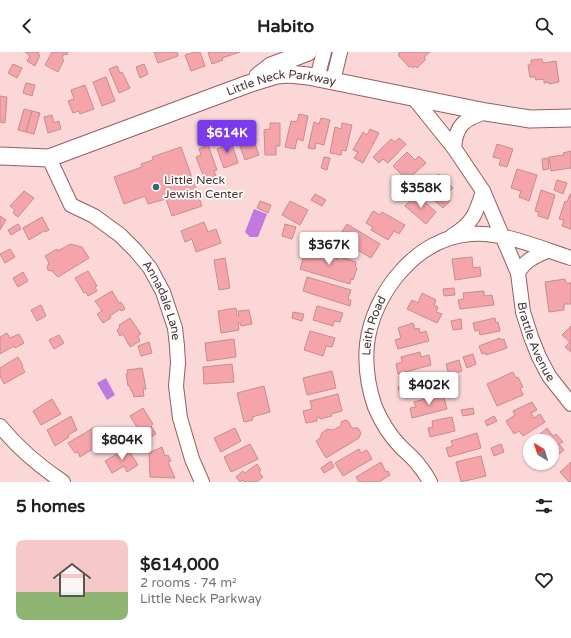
<!DOCTYPE html>
<html lang="en">
<head>
<meta charset="utf-8">
<style>
	body { margin:0; font-family:"Varela Round",sans-serif; background:#f2f2f2; color:#202124; height:100vh; display:flex; flex-direction:column; font-size:15px; white-space:nowrap }
	* { box-sizing:border-box; margin:0 }
	p { font-size:13px; color:#757577 }
	.icon { flex:none; width:22px; height:22px; fill:none; stroke:currentColor; stroke-width:2; stroke-linecap:round; stroke-linejoin:round }
	.map { position:relative; height:430px; overflow:hidden }
	.sheet { display:flex; flex-direction:column; background:#fff; flex:1 }
	.sheet>* { flex:none }
	.needle { width:26px; rotate:322deg }
	.controls { position:absolute; left:523px; top:382px; display:grid; gap:8px }
	.controls a { display:grid; place-items:center; width:36px; height:36px; border-radius:50%; background:#fff; box-shadow:0 1px 3px #0004; font-size:20px }
	.price { position:absolute; translate:-50% -34px; padding:0 9px; border-radius:4px; background:#fff; color:#222; font-size:13px; line-height:26px; filter:drop-shadow(0 1px 2px #0008) }
	.price::after { content:''; position:absolute; left:50%; top:24px; width:12px; height:9px; margin-left:-6px; background:inherit; clip-path:polygon(0 0,100% 0,50% 100%) }
	.price.active { background:#7c3aed; color:#fff }
	ul { padding:0; list-style:none }
	li { display:flex; align-items:center; gap:12px; height:100px; padding:0 16px }
	li span { display:grid; place-items:center; flex:none; width:112px; height:80px; border-radius:8px; color:#555 }
	li>.icon { margin-inline-start:auto }
	span .icon { width:48px; height:48px; fill:#fffc; stroke-width:1 }
	li b { font-size:17px }
	h2 { display:flex; justify-content:space-between; align-items:center; height:48px; padding:0 16px; font-size:17px }
	header { display:flex; justify-content:space-between; align-items:center; height:52px; padding:0 16px; background:#fff; font-size:18px; font-weight:700 }
	.map>svg:first-child { display:block }
	.water { fill:#c079de }
	.building { fill:#f5a5aa; stroke:#c58d90 }
	.lines { fill:none; stroke-linecap:round; stroke-linejoin:round }
	.minor-casing { stroke:#925f62; stroke-width:16 }
	.major-casing { stroke:#925f62; stroke-width:19 }
	.minor { stroke:#fff; stroke-width:14 }
	.major { stroke:#fff; stroke-width:17 }
	.poi-dot { fill:#277272; stroke:#fff; stroke-width:1.5 }
	.labels { text-anchor:middle; stroke-width:3.5; stroke-linejoin:round; paint-order:stroke }
	.street-label { font-size:12px; fill:#4d3537; stroke:#fff }
	.poi-label { font-size:12px; fill:#4d3537; stroke:#fff; text-anchor:start }
</style>
</head>
<body>
<header><svg class="icon" aria-label="back" viewBox="0 0 24 24"><path d="M15 5l-7 7 7 7"/></svg>Habito<svg class="icon" aria-label="search" viewBox="0 0 24 24"><circle cx="10" cy="10" r="6"/><path d="M15 15l6 6"/></svg></header>
<div class="map">
<svg width="571" height="430" viewBox="0 0 571 430">
	<rect width="100%" height="100%" fill="#fbd7d8"/>
	<!-- water -->
	<g class="water">
		<polygon points="254,157 267,162 258,185 250,185 245,180"/>
		<polygon points="106,326 115,343 107,348 97,331"/>
	</g>
	<!-- building -->
	<g class="building">
		<polygon points="25,0 39,0 38,2 40,3 35,14 27,9 30,4"/>
		<polygon points="52,0 68,0 67,3 64,2 62,6 64,8 58,20 45,13"/>
		<polygon points="154,0 177,0 178,4 158,11"/>
		<polygon points="195,0 200,0 205,14 191,19 185,3"/>
		<polygon points="208,0 240,0 222,6 223,8 212,12"/>
		<polygon points="398,0 430,0 424,5 426,7 417,16 415,14 413,16 411,14 409,15 398,3 400,2"/>
		<polygon points="542,7 543,11 556,9 559,30 549,32 549,30 544,31 544,27 536,28 535,25 530,25 528,13 531,13 531,8"/>
		<polygon points="13,12 22,16 17,26 8,21"/>
		<polygon points="144,12 148,22 140,26 136,15"/>
		<polygon points="117,14 120,21 122,20 130,36 119,41 109,17"/>
		<polygon points="106,25 115,49 102,54 93,30"/>
		<polygon points="26,31 35,33 32,44 23,41"/>
		<polygon points="85,33 94,57 80,62 79,59 73,61 68,49 74,47 71,38"/>
		<polygon points="0,44 7,45 5,71 0,70"/>
		<polygon points="24,57 32,59 26,80 18,78"/>
		<polygon points="32,59 40,61 34,82 26,80"/>
		<polygon points="299,62 308,64 303,89 297,87 295,97 285,95 291,69 297,70"/>
		<polygon points="52,63 54,71 59,69 61,77 48,81 44,65"/>
		<polygon points="321,66 330,68 324,93 316,91 315,97 308,96 314,70 319,72"/>
		<polygon points="270,71 280,71 280,94 276,94 276,103 265,103 264,78 270,77"/>
		<polygon points="342,71 352,73 346,99 342,98 341,103 330,101 331,95 335,75 341,77"/>
		<polygon points="370,77 379,81 363,111 354,106 358,100 353,98 363,80 367,83"/>
		<polygon points="250,78 259,103 245,108 238,89 244,87 241,82"/>
		<polygon points="230,86 238,111 224,116 217,97 222,95 220,89"/>
		<polygon points="399,86 406,92 388,111 383,107 379,111 373,105 391,87 395,90"/>
		<polygon points="497,92 513,97 507,115 499,113 501,107 493,105"/>
		<polygon points="208,93 217,118 214,119 218,129 207,133 196,105 201,103 199,97"/>
		<polygon points="181,95 202,154 172,164 166,147 148,152 145,144 124,152 114,125 142,115 141,112 153,108 152,105"/>
		<polygon points="571,99 571,116 551,119 549,105 564,103 563,101"/>
		<polygon points="407,100 415,108 419,104 426,111 407,128 393,114"/>
		<polygon points="324,105 330,106 327,118 321,116"/>
		<polygon points="548,106 549,117 543,118 542,107"/>
		<polygon points="517,117 537,123 529,149 519,145 521,139 511,136"/>
		<polygon points="439,122 453,136 445,144 450,149 443,156 424,139"/>
		<polygon points="557,128 567,131 563,142 554,138"/>
		<polygon points="541,138 555,143 548,167 538,164 539,160 535,159"/>
		<polygon points="24,139 34,146 18,165 13,161 15,158 10,154"/>
		<polygon points="315,142 326,148 322,154 311,148"/>
		<polygon points="416,142 436,160 426,172 405,154"/>
		<polygon points="570,142 571,142 571,177 562,174 564,168 559,167 565,149 567,150"/>
		<polygon points="260,149 271,153 268,161 257,156"/>
		<polygon points="290,149 308,158 300,173 282,163"/>
		<polygon points="373,159 380,163 382,160 405,173 399,182 394,179 388,188 371,178 373,175 366,171"/>
		<polygon points="0,164 6,168 0,178"/>
		<polygon points="42,165 49,178 45,180 44,179 29,188 23,176"/>
		<polygon points="204,170 208,180 216,177 221,191 196,200 192,187 185,190 181,179"/>
		<polygon points="18,172 21,177 11,183 8,178"/>
		<polygon points="285,172 296,175 292,187 282,184"/>
		<polygon points="347,172 380,192 371,206 338,186"/>
		<polygon points="70,192 82,195 89,206 58,225 53,220 53,218 51,219 48,218 47,215 49,211 45,204 57,197 58,199"/>
		<polygon points="307,194 325,200 324,203 325,202 337,206 337,208 338,204 356,210 355,215 357,216 353,228 351,227 350,232 300,217"/>
		<polygon points="10,197 15,205 5,211 0,202"/>
		<polygon points="472,205 473,216 480,215 481,224 455,228 452,207"/>
		<polygon points="225,206 230,236 219,238 214,208"/>
		<polygon points="88,219 97,234 95,235 97,239 88,244 86,240 84,241 75,226"/>
		<polygon points="23,220 28,229 18,235 13,226"/>
		<polygon points="307,225 351,238 348,247 351,248 350,254 303,239"/>
		<polygon points="565,227 566,231 571,231 571,252 564,252 564,258 549,260 545,230"/>
		<polygon points="454,236 455,243 444,244 443,237"/>
		<polygon points="112,239 119,251 121,250 125,257 121,259 120,257 110,264 111,266 103,271 97,262 102,259 95,249"/>
		<polygon points="484,239 484,244 492,243 494,253 460,257 458,248 464,247 463,241"/>
		<polygon points="422,241 436,248 434,253 438,255 436,260 442,262 437,271 407,257 412,248 418,251"/>
		<polygon points="41,253 46,264 37,269 31,258"/>
		<polygon points="317,254 343,261 340,270 334,269 333,274 313,268"/>
		<polygon points="236,256 237,264 239,263 238,259 249,258 252,272 241,274 240,271 238,271 239,278 221,281 218,259"/>
		<polygon points="293,260 304,262 302,269 292,266"/>
		<polygon points="130,266 141,282 138,284 140,289 130,295 123,282 120,284 117,278 120,275 119,273"/>
		<polygon points="495,266 496,271 498,270 500,279 480,283 479,278 475,279 473,271"/>
		<polygon points="461,267 462,277 453,278 451,269"/>
		<polygon points="413,271 415,277 419,276 420,281 426,279 429,289 398,297 395,288 401,286 398,276"/>
		<polygon points="571,274 571,300 565,295 570,290 562,283"/>
		<polygon points="310,279 335,286 332,295 326,294 323,304 304,298"/>
		<polygon points="7,281 10,286 19,282 24,291 15,296 14,294 0,302 0,285"/>
		<polygon points="59,283 64,291 54,297 49,288"/>
		<polygon points="500,286 501,288 504,287 507,296 486,303 486,301 482,302 479,294"/>
		<polygon points="234,287 236,305 207,309 205,291"/>
		<polygon points="149,290 152,301 141,304 138,294"/>
		<polygon points="420,300 421,305 429,303 431,313 398,322 396,312 402,310 401,305"/>
		<polygon points="473,302 476,312 467,316 463,305"/>
		<polygon points="18,305 23,314 22,315 25,320 4,332 0,324 0,316"/>
		<polygon points="459,308 462,319 449,323 446,312"/>
		<polygon points="232,312 234,330 204,332 203,315"/>
		<polygon points="142,316 146,337 143,337 144,344 134,345 132,339 131,339 130,334 128,334 126,322 128,322 127,318"/>
		<polygon points="332,319 336,336 307,343 303,326"/>
		<polygon points="513,320 516,326 518,325 523,335 520,336 523,343 497,354 487,332"/>
		<polygon points="422,323 423,327 437,323 440,335 401,345 398,335 405,334 403,328"/>
		<polygon points="264,334 270,360 252,365 253,368 244,370 237,341"/>
		<polygon points="338,342 342,359 331,362 332,364 320,367 319,365 317,365 317,369 306,371 303,359 312,357 310,349"/>
		<polygon points="443,342 447,357 412,366 410,356 416,355 414,350"/>
		<polygon points="52,347 61,362 41,373 33,359"/>
		<polygon points="532,350 537,358 531,361 534,366 540,362 545,370 523,384 519,379 514,382 506,369 515,363 513,359"/>
		<polygon points="143,356 153,372 151,374 156,382 149,386 144,378 140,380 130,364"/>
		<polygon points="473,356 474,362 463,364 461,358"/>
		<polygon points="71,364 77,378 68,383 69,385 55,394 47,378"/>
		<polygon points="494,364 497,369 487,374 485,369"/>
		<polygon points="452,365 455,379 430,385 428,376 433,375 432,369"/>
		<polygon points="345,368 348,369 352,376 358,376 361,381 359,386 326,406 316,389 320,386 322,381 327,377 333,378 341,374 341,370"/>
		<polygon points="95,375 104,390 80,405 78,400 75,401 68,391"/>
		<polygon points="235,376 241,389 221,400 214,386"/>
		<polygon points="547,376 553,384 556,382 563,390 559,392 564,398 552,408 552,389 532,389"/>
		<polygon points="477,381 481,396 449,405 446,396 453,394 451,389"/>
		<polygon points="250,392 258,407 231,420 224,405"/>
		<polygon points="501,392 504,400 494,404 491,396"/>
		<polygon points="162,395 165,404 168,403 171,409 168,410 175,426 150,425 149,401"/>
		<polygon points="127,396 138,413 127,420 124,414 112,421 105,409"/>
		<polygon points="359,397 361,401 367,398 372,407 343,424 335,411"/>
		<polygon points="481,404 486,424 461,430 456,410"/>
		<polygon points="331,409 334,415 324,421 321,416"/>
		<polygon points="381,410 386,420 388,419 390,423 379,430 359,430 356,425"/>
		<polygon points="571,410 571,430 569,430 560,420"/>
		<polygon points="257,412 261,418 259,420 263,425 257,430 245,430 243,428 240,430 236,425 243,419 245,421"/>
	</g>
	<g class="lines">
		<!-- minor casing -->
		<g class="minor-casing">
			<g id="minor">
				<polyline points="317,26 324,0"/>
				<polyline points="333,29 340,0"/>
				<path id="s1" d="M413,45L454,96L483,139L518,221L523,260L531,285L539,305L549,324L571,352"/>
				<path d="M454,96C456,73 464,67 486,60"/>
				<path id="s2" d="M49,106L71,153L94,164L120,183L136,199L150,216L163,240L175,276L177,294L178,311L176,334L180,366L192,407L202,430"/>
				<path d="M452,184C473,171 476,162 483,139"/>
				<path d="M518,221C524,209 535,204 547,199"/>
				<path d="M0,374C18,396 39,414 63,430"/>
				<path id="s3" d="M430,430C427,425 424,419 420,415C415,407 408,402 401,395C390,384 381,369 375,355C368,335 365,313 367,292C373,241 417,185 472,182C504,180 540,196 571,206"/>
			</g>
		</g>
		<!-- major casing -->
		<g class="major-casing">
			<g id="major">
				<polyline points="258,24 271,14 308,0"/>
				<path id="s4" d="M0,104L49,106L248,32L277,23L289,22L308,24L486,60L530,67L571,66"/>
			</g>
		</g>
		<!-- minor -->
		<use href="#minor" class="minor"/>
		<!-- major -->
		<use href="#major" class="major"/>
	</g>
	<!-- markers -->
	<circle class="poi-dot" cx="156" cy="135" r="4"/>
	<g class="labels">
		<!-- street labels -->
		<g class="street-label">
			<text dy="4" stroke="none"><textPath href="#s4" startOffset="295">Little Neck Parkway</textPath></text>
			<text dy="4" stroke="none"><textPath href="#s2" startOffset="189">Annadale Lane</textPath></text>
			<text dy="4" stroke="none"><textPath href="#s3" startOffset="177">Leith Road</textPath></text>
			<text dy="4" stroke="none"><textPath href="#s1" startOffset="278">Brattle Avenue</textPath></text>
		</g>
		<!-- poi labels -->
		<g class="poi-label">
			<text x="164" y="132">Little Neck<tspan x="164" dy="14">Jewish Center</tspan></text>
		</g>
	</g>
</svg>
<div class="controls">
<a><svg class="needle" viewBox="-14 -14 28 28"><path d="M0-13l5 13h-10z" fill="#e53935"/><path d="M0 13l5-13h-10z" fill="#757577"/></svg></a>
</div>
<b class="price active" style="left:227px;top:102px">$614K</b>
<b class="price" style="left:421px;top:157px">$358K</b>
<b class="price" style="left:329px;top:214px">$367K</b>
<b class="price" style="left:429px;top:354px">$402K</b>
<b class="price" style="left:122px;top:409px">$804K</b>
</div>
<section class="sheet">
<h2>5 homes<svg class="icon" aria-label="filters" viewBox="0 0 24 24"><path d="M4 7h16M4 17h16"/><circle cx="9" cy="7" r="2"/><circle cx="15" cy="17" r="2"/></svg></h2>
<ul>
<li><span style="background:linear-gradient(#f6c9c9 65%,#8fb573 0)"><svg class="icon" aria-label="home" viewBox="0 0 24 24"><path d="M3 11l9-7 9 7M6 9v11h12V9"/></svg></span><div><b>$614,000</b><p>2 rooms · 74 m²</p><p>Little Neck Parkway</p></div><svg class="icon" aria-label="heart" viewBox="0 0 24 24"><path d="M12 20l-8-8c-3-5 5-10 8-4 3-6 11-1 8 4z"/></svg></li>
</ul>
</section>
</body>
</html>
